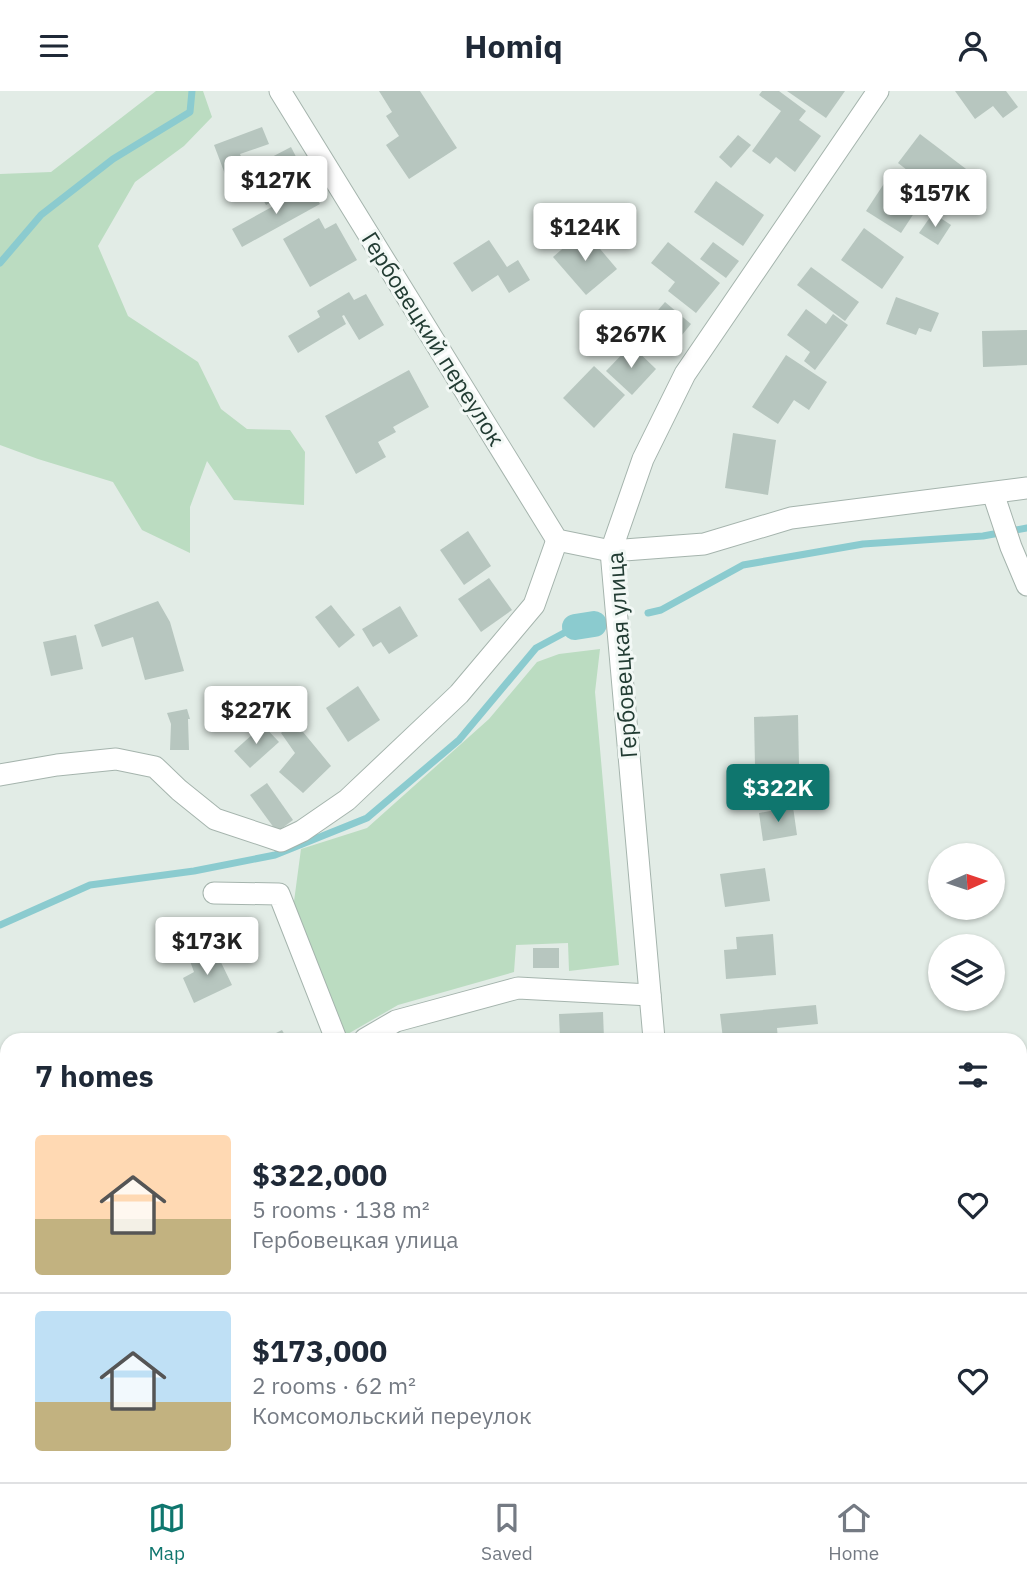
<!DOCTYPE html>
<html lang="en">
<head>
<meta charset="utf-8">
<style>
	body { margin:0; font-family:"IBM Plex Sans",sans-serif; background:#f2f2f3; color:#1f2937; height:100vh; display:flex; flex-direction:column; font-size:26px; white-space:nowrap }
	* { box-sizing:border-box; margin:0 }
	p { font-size:23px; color:#747a83 }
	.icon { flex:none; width:38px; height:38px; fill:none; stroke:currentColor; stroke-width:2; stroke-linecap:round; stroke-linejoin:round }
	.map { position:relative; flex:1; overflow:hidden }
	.sheet { position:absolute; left:0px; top:942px; width:1027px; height:450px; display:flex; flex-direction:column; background:#fff; border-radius:21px 21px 0 0; box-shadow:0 2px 5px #0004 }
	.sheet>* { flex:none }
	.needle { width:46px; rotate:87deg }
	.fabs { position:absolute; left:928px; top:752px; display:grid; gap:14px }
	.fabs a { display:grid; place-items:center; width:77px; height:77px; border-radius:50%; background:#fff; box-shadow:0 2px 5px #0004; font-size:35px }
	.price { position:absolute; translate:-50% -60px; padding:0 16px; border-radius:7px; background:#fff; color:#222; font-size:23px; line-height:46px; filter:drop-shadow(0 2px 4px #0008) }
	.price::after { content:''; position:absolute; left:50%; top:42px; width:21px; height:16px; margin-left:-10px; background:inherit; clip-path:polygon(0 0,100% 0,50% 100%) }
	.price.current { background:#0f766e; color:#fff }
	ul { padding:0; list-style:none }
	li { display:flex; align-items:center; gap:21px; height:175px; padding:0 35px }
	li+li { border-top:2px solid #e0e1e3 }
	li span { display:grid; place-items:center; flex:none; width:196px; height:140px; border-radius:7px; color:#555 }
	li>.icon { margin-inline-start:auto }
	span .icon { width:84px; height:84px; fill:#fffc; stroke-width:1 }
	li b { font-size:30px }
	h2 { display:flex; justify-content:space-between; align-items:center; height:84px; padding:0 35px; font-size:30px }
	header { display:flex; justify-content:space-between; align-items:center; height:91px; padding:0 35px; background:#fff; font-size:32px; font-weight:700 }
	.tabs { display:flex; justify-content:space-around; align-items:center; height:98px; border-top:2px solid #e0e1e3; background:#fff; font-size:19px; color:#747a83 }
	.tabs a { display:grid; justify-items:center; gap:4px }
	.tabs .current { color:#0f766e }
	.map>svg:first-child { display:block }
	.green { fill:#bbdcc1 }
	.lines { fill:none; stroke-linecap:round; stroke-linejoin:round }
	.stream { stroke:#8bcbcf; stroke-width:7 }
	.canal { stroke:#8bcbcf; stroke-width:26 }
	.building { fill:#b7c6bf }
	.minor-casing { stroke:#a5b4ad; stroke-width:23 }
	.minor { stroke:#fff; stroke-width:21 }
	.labels { text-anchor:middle; stroke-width:6; stroke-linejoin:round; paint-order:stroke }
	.street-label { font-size:23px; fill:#223c33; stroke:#f2f8f5 }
</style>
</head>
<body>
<header><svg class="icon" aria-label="menu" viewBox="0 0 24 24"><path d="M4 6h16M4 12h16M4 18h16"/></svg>Homiq<svg class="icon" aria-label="person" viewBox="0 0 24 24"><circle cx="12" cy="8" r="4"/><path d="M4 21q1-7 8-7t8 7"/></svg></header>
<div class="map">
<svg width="1027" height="1391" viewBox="0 0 1027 1391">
	<rect width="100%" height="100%" fill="#e2ece6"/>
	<!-- green -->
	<g class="green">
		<polygon points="156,0 203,0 212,26 184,55 135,91 98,155 128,225 198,271 221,318 247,338 290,339 305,361 304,414 234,409 207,370 190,416 190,462 142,439 113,391 38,368 0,354 0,83 51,81"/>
		<polygon points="600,558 595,601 619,874 569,880 568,852 516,854 514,881 398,914 346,944 293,818 301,758 367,737 489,628 537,571 559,563"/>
	</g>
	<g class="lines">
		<!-- stream -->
		<g class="stream">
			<polyline points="0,172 41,124 113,68 190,21 192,0"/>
			<polyline points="648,522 661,519 743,474 863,453 983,445 1027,437"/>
			<polyline points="0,834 90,794 194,780 275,764 367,727 459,649 536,557 575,536"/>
		</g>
		<!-- canal -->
		<polyline class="canal" points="575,536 594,533"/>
	</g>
	<!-- building -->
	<g class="building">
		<polygon points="379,0 420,0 457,57 409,88 386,54 399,45 386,25 392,21"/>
		<polygon points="762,0 779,0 806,20 799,29 821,45 795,81 776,66 770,73 752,60 781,20 759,4"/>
		<polygon points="787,0 845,0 826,27"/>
		<polygon points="955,0 1006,0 1018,16 1003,27 993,15 975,28"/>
		<polygon points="262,36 269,53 240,63 245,75 225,83 214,54"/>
		<polygon points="920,43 970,81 948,111 898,72"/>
		<polygon points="738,44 751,54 731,77 719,66"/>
		<polygon points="291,56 309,91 266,114 247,79"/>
		<polygon points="889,85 924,107 901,142 866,120"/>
		<polygon points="716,90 764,124 743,155 694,121"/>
		<polygon points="310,95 320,113 242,156 232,138"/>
		<polygon points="933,122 951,134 938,154 919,142"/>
		<polygon points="319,127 325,138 336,132 357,169 310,196 283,148"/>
		<polygon points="864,137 904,166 882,198 841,169"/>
		<polygon points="584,139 617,178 586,204 553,166"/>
		<polygon points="489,149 507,176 518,169 530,189 509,202 498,184 472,201 453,172"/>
		<polygon points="668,151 720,192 696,222 668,200 675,191 651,172"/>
		<polygon points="713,151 739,170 726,187 700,168"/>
		<polygon points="811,176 859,211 845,230 797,194"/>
		<polygon points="349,201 354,209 366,203 384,234 359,249 344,224 342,225 346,233 298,262 288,245 320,226 317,220"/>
		<polygon points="896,206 939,222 931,241 919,237 916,244 886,233"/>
		<polygon points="665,211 691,233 668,261 641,239"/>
		<polygon points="806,218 826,233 833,223 848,234 815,279 804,270 810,261 787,244"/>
		<polygon points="1027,239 1027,274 983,276 982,240"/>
		<polygon points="631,254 656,278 632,304 606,280"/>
		<polygon points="786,264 827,291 809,319 794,309 778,333 752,316"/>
		<polygon points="594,275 625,304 594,337 563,307"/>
		<polygon points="409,279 429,316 393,336 396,341 378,351 386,366 356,383 325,325"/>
		<polygon points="733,342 776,349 768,404 725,397"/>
		<polygon points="468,440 491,475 464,494 440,459"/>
		<polygon points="489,487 512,519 481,541 458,508"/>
		<polygon points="158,510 170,531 184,580 145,589 133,546 102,556 94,534"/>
		<polygon points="331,514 355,544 339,557 315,526"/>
		<polygon points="400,515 418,545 389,563 381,551 373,556 362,538"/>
		<polygon points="76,544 83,578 51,585 43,551"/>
		<polygon points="358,595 380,629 348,651 326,617"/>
		<polygon points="187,618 190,628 188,628 189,659 170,659 171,633 167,622"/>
		<polygon points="798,624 799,674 755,675 754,626"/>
		<polygon points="294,630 331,675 303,702 279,681 295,662 281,642"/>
		<polygon points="263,634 279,651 250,677 234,660"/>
		<polygon points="805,684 807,710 786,712 784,686"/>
		<polygon points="267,692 293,729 277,741 250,704"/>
		<polygon points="793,716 797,744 763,750 759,722"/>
		<polygon points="765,777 770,810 725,816 720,783"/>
		<polygon points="773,843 776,884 726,888 724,859 737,858 736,846"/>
		<rect x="533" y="857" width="26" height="20"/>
		<polygon points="215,859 232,894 194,912 183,887 194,881 190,870"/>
		<polygon points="816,914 818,933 777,937 778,948 723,948 720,923"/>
		<polygon points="603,921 604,948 560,948 559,923"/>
		<polygon points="282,939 287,948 264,948"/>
		<polygon points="7,973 7,1004 0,1007 0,975"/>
		<polygon points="0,1008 7,1027 7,1039 0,1042"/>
		<polygon points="0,1049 7,1068 7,1095 0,1098"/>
		<polygon points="7,1153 7,1179 0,1181 0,1155"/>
		<rect x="778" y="1384" width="39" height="7"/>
	</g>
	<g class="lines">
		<!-- minor casing -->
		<g class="minor-casing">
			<g id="minor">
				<polyline points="280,0 557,449 611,460 704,453 791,427 1027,397"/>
				<polyline points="993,402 1011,456 1027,494"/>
				<polyline points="0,684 57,674 116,668 155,676 179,699 215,728 281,750 302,740 347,709 459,603 534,514 557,449"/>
				<polyline points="214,802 279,803 336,948"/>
				<polyline points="365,948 396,930 518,897 650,904"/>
				<polyline points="654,948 611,460 643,368 685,283 878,0"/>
				<polyline points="0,1140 7,1138"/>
				<polyline points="690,1384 690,1391"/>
				<polyline points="169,1391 180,1384"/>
			</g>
		</g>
		<!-- minor -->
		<use href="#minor" class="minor"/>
	</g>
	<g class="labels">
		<!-- street labels -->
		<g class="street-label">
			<text transform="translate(433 248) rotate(58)" y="8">Гербовецкий переулок</text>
			<text transform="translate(622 564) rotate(-94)" y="8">Гербовецкая улица</text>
		</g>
	</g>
</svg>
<div class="fabs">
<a><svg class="needle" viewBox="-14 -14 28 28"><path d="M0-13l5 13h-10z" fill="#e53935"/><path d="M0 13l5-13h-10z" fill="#747a83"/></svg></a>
<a><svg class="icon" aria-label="layers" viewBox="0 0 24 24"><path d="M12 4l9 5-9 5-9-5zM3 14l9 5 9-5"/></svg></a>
</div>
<b class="price" style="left:276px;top:125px">$127K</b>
<b class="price" style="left:935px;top:138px">$157K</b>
<b class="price" style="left:585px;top:172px">$124K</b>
<b class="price" style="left:631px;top:279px">$267K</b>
<b class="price" style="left:256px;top:655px">$227K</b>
<b class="price current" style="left:778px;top:733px">$322K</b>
<b class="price" style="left:207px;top:886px">$173K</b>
<section class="sheet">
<h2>7 homes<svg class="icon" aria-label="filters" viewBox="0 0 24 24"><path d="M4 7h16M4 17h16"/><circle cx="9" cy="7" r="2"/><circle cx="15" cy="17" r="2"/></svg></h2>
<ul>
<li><span style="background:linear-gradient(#ffd9b3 60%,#c2b280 0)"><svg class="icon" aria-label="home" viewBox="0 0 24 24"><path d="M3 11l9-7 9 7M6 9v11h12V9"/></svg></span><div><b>$322,000</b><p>5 rooms · 138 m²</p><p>Гербовецкая улица</p></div><svg class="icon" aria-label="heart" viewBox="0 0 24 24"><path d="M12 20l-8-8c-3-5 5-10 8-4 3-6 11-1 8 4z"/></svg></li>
<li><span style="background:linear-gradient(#bfe0f5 65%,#c2b280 0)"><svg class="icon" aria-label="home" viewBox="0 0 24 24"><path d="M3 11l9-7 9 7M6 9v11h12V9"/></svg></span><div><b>$173,000</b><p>2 rooms · 62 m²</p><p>Комсомольский переулок</p></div><svg class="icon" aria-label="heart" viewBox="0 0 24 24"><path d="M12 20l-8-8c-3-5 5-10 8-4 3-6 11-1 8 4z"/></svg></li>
</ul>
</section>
</div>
<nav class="tabs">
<a class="current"><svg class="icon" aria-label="map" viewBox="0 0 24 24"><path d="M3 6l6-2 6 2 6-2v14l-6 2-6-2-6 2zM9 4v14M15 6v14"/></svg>Map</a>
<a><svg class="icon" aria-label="saved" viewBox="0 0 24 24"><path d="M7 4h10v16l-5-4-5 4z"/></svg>Saved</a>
<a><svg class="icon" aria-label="home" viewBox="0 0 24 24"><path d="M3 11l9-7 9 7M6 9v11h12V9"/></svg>Home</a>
</nav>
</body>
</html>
